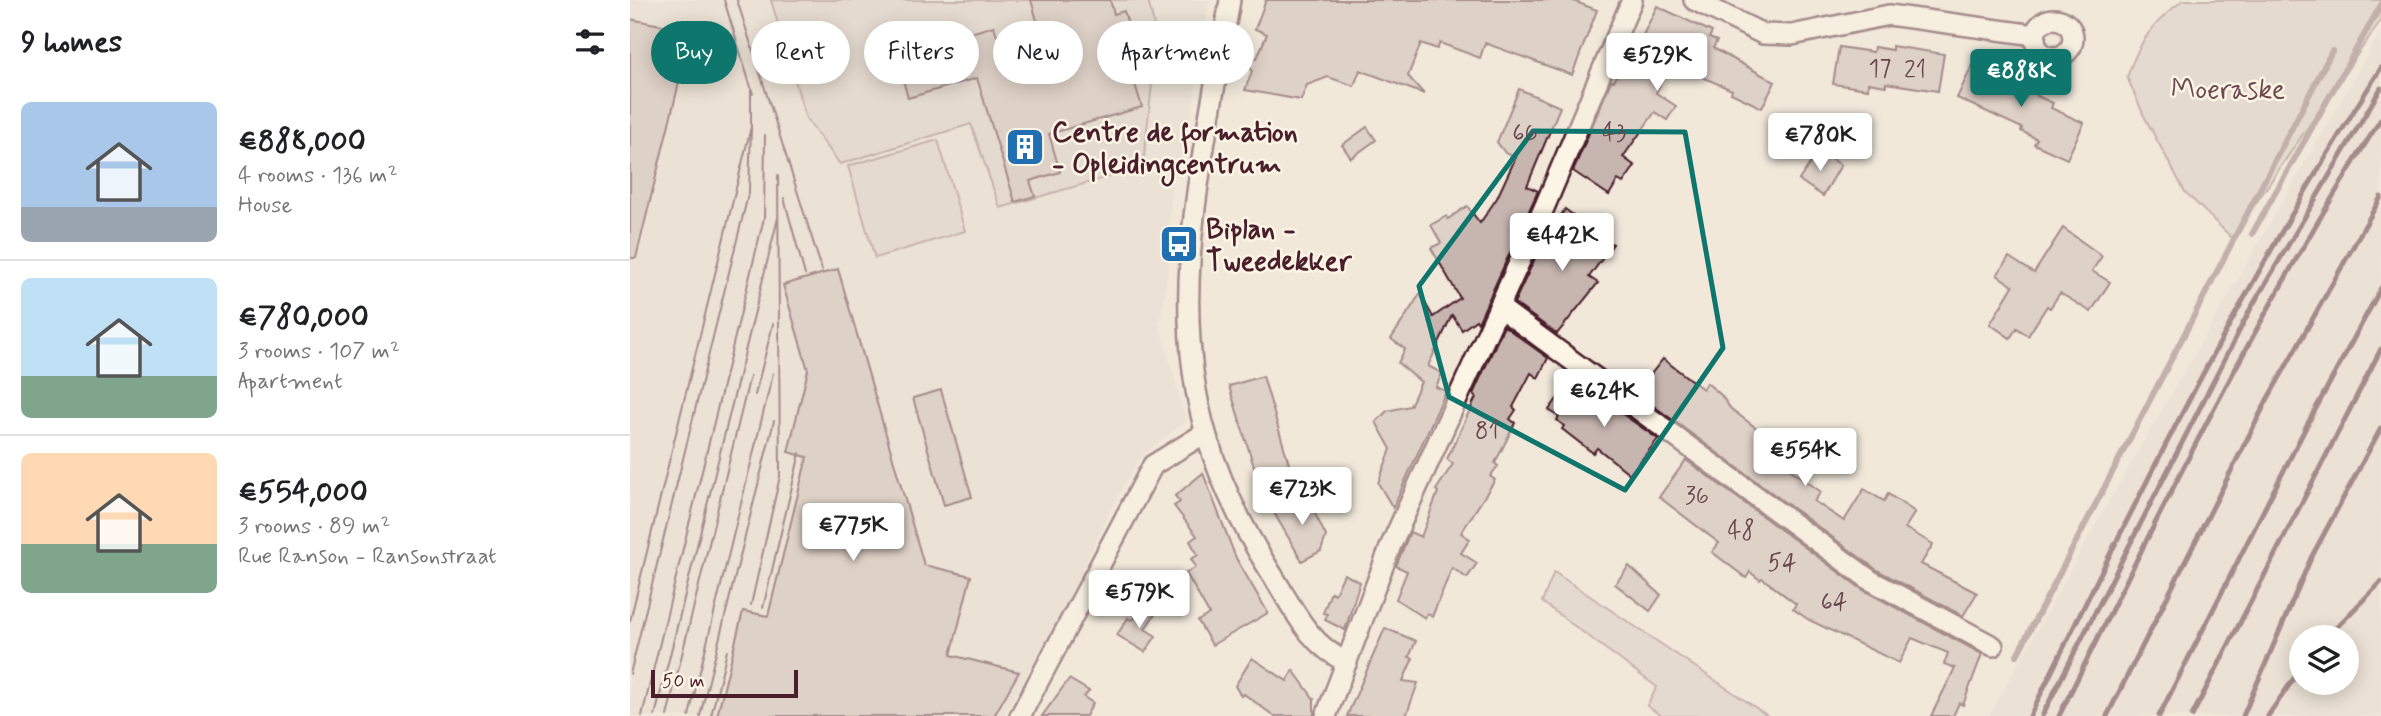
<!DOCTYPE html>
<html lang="en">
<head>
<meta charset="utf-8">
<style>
	body { margin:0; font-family:Mynerve,sans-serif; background:#f2f2f2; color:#202124; height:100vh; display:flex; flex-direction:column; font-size:26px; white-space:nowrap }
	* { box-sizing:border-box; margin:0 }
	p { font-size:23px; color:#757577 }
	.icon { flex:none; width:38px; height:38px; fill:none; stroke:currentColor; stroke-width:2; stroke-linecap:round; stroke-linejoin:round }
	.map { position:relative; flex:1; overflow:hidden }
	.sheet { display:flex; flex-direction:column; background:#fff; width:630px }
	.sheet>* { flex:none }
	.hud { position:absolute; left:21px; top:21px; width:665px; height:63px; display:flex; gap:14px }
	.buttons { position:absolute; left:1659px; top:625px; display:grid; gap:14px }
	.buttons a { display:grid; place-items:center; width:70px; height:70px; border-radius:50%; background:#fff; box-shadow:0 4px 18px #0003; font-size:35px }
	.scale { position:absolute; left:21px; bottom:18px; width:147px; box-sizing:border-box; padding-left:7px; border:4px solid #4a1f2b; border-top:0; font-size:19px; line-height:24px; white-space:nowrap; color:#4a1f2b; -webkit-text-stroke:5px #fcf5e5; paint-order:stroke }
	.price { position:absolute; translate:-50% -60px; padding:0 16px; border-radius:7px; background:#fff; color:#222; font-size:23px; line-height:46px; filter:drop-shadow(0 2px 4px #0008) }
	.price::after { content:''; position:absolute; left:50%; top:42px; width:21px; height:16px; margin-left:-10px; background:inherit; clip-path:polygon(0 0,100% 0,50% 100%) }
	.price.active { background:#0f766e; color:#fff }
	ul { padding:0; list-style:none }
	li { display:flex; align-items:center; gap:21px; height:175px; padding:0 21px }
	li+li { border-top:2px solid #e0e0e0 }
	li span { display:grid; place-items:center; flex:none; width:196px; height:140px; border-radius:10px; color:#555 }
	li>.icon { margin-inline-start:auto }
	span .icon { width:84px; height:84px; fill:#fffc; stroke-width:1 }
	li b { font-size:30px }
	h2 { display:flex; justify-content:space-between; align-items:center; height:84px; padding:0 21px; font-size:30px }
	.tag { padding:0 24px; border-radius:32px; background:#fff; box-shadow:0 4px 18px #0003; font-size:24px; line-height:63px }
	.tag.active { background:#0f766e; color:#fff }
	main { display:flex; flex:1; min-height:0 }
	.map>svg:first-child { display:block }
	.built { fill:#e4d9cd; fill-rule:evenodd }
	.green { fill:#d8cac0; stroke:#917476; stroke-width:2 }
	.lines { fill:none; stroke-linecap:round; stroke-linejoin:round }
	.stream { stroke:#8b6d6f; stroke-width:6 }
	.building { fill:#c7b6af; stroke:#4a1f2b; stroke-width:2 }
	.minor-casing { stroke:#4a1f2b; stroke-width:24 }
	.minor { stroke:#fcf5e5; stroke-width:19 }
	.tram { stroke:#4a1f2b; stroke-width:2 }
	.rail { stroke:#4a1f2b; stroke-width:5 }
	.marked { fill:none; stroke:#0f766e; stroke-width:5; stroke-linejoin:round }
	.labels { text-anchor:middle; stroke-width:5; stroke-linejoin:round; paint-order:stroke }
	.number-label { font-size:24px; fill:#69454c }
	.park-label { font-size:28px; fill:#6e4a50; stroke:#fcf5e5 }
	.poi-label { font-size:28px; font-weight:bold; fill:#4a1f2b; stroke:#fcf5e5; text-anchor:start }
</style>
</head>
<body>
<main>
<section class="sheet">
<h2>9 homes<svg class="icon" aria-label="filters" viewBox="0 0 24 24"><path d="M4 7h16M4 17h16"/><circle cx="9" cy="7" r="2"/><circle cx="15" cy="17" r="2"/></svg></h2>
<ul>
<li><span style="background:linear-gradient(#a9c7e8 75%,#9aa5b1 0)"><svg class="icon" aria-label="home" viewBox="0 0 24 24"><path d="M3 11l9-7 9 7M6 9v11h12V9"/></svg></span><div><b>€888,000</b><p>4 rooms · 136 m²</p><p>House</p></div></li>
<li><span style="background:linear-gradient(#bfe0f5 70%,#7fa58c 0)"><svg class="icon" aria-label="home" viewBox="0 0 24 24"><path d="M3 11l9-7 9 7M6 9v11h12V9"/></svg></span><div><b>€780,000</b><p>3 rooms · 107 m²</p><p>Apartment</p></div></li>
<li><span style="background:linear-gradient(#ffd9b3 65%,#7fa58c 0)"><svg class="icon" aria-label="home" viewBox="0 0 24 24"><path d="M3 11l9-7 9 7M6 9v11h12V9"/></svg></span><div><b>€554,000</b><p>3 rooms · 89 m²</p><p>Rue Ranson - Ransonstraat</p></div></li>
</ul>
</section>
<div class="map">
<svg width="1751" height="716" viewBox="0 0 1751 716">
	<rect width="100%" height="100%" fill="#f1e8da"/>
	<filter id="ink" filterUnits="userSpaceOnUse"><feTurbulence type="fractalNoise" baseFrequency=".0143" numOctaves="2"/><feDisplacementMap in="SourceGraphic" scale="14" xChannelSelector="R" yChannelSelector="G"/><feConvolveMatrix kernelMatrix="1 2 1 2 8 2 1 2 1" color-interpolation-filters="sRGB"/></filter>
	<g filter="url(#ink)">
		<!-- built -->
		<g class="built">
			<polygon points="0,0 579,0 557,144 541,186 539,266 529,323 556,421 510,457 488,495 429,618 373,716 0,716"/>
			<path d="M1751,32V716H1359L1469,519ZM1671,637H1717V682H1671Z"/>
		</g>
		<!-- green -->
		<g class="green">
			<polygon points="141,0 518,0 527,38 513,167 370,208 341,124 210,164 176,118"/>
			<path d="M1553,0H1751V20L1602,238L1555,192L1514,116L1497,77C1510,40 1522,24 1553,0Z"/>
			<polygon points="308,140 335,231 245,258 218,166"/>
			<polygon points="924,572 1138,716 1032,716 1017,706 1027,687 912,602"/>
		</g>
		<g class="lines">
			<!-- stream -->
			<g class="stream">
				<polyline points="1622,234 1751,5"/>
				<polyline points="1387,655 1702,51"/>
			</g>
		</g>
		<!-- building -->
		<g class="building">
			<polygon points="401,0 480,0 484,14 494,11 511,68 501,71 512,107 419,134 430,172 400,181 405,196 385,202 347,78 278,98 266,55 364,26 367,36 408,24"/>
			<polygon points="636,0 941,0 967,10 942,75 855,43 850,58 810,43 807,49 791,43 778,76 794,94 730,70 724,86 698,77 677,85 671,100 615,90 622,71 618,62 627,58 637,34 625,29"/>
			<polygon points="1027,6 1082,32 1079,38 1087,41 1083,48 1145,82 1132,108 1101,93 1102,90 1040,63 1026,93 1046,106 1037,120 1025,112 993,157 1005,166 993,183 988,180 979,195 943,171 981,81 984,81 994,57 1001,60"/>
			<polygon points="0,19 46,28 61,34 6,258 0,258"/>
			<polygon points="1262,46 1314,54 1308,91 1256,83 1256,86 1238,83 1238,89 1203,84 1209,47 1243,52 1244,47 1262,50"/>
			<polygon points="1344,61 1409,92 1407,96 1423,103 1421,108 1454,123 1437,159 1404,144 1407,139 1391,131 1392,128 1327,98"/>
			<polygon points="889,89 930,107 897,186 908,191 848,323 846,320 832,330 822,315 798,366 812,373 806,387 816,391 763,508 748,483 761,449 746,422 757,411 780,406 791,382 768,363 775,349 761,339 790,294 803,317 830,298 801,248 811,243 801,225 817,216 818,219 837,206 850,223 867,198 886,157 875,153 867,142"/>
			<polygon points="737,127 746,140 721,158 712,145"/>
			<polygon points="1189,150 1211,165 1193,196 1169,180"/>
			<polygon points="935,209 970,235 968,238 983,244 959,277 968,283 927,334 884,303 908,252"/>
			<polygon points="1433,228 1472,256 1462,271 1480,282 1461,312 1430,293 1420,308 1417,306 1398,336 1387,328 1380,338 1360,324 1383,286 1367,275 1379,257 1404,273"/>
			<polygon points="208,269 294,565 341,576 321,655 389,672 364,716 87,716 113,611 138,616 177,457 158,452 178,370 153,285"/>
			<polygon points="874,326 918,358 908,378 901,373 883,407 886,410 880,419 885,423 865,463 868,466 860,476 865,480 831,533 840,539 831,553 847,563 837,578 822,568 802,617 797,613 795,618 766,599 777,571 766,566 780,532 791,537 808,492 806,490 823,464 817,459 846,397 843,394"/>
			<polygon points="1033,359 1073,389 1077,383 1091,395 1101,409 1149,445 1142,456 1191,492 1184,501 1214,521 1234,489 1254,501 1258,494 1285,512 1275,528 1303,544 1291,564 1347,593 1333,616 1247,570 1006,393"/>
			<polygon points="633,376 659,464 626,473 599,386"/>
			<polygon points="954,387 1028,439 1000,474 967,448 963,453 932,429 934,426 927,420 929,417 919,410 930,395 941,403"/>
			<polygon points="311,390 342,497 314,505 283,398"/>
			<polygon points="1056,460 1233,590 1352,654 1333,705 1329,703 1323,716 1301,716 1325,668 1314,664 1318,653 1282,638 1269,663 1179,620 1163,609 1166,604 1132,578 1130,580 1120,572 1116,578 1082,552 1089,543 1029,497"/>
			<polygon points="573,473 606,558 638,613 582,645 568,621 579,614 556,573 566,567 561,559 568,555 560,541 567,536 544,506 550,502 545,496"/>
			<polygon points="675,493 696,536 691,551 672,561 643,511"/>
			<polygon points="999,566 1031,595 1020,611 985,584"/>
			<polygon points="714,574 730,582 715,630 695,620 697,614 693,613 701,592 705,594"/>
			<polygon points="534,601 515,629 526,636 515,652 487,635 498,618 501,620"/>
			<polygon points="755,628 786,641 779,657 783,658 773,681 788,683 776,716 717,716"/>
			<polygon points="622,658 657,681 663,670 684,699 684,716 644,716 614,694 611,696 605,686"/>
			<polygon points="439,679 459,691 454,697 463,703 456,716 412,716"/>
		</g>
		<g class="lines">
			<!-- minor casing -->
			<g class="minor-casing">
				<g id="minor">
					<path d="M600,0C577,142 534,295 577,437C591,484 614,530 640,571C662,606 678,645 717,662"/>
					<polyline points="1064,0 1133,34 1162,35 1259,15 1405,35"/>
					<circle cx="1424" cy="38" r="19"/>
					<polyline points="869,307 1240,580 1363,646"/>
					<polyline points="390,716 523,465 575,433"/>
					<polyline points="696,716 761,545 914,208 1002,0"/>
				</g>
			</g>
			<!-- minor -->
			<use href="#minor" class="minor"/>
			<!-- tram -->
			<g class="tram">
				<polyline points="94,0 123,94"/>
				<polyline points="107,0 192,270"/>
				<polyline points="154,198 175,275"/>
				<polyline points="125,395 143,324"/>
				<polyline points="121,605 150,476 148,175"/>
				<polyline points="133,608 170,453"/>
				<polyline points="0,621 121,127 121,87"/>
				<polyline points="0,674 119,191 121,127"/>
				<polyline points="12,716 134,218 135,135"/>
				<polyline points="25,716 148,218"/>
				<polyline points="37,716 120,376"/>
				<polyline points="59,716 143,373"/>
				<polyline points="70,716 144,421"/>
				<polyline points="81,716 97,651"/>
			</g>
			<!-- rail -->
			<g class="rail">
				<polyline points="1697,637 1751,582"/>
				<path d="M1400,716C1508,495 1618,275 1751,68"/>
				<polyline points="1412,716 1621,308 1751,88"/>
				<path d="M1429,716C1529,514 1629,309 1751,119"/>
				<polyline points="1477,716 1637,400 1751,197"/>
				<polyline points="1529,716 1678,423 1751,288"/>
				<polyline points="1562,716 1751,349"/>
				<polyline points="1613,716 1681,558 1751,428"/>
				<polyline points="1638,716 1671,668"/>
			</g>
		</g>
	</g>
	<!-- marked area -->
	<path d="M0 0H1751V716H0ZM903,131L1055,132L1093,348L995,490L819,397L789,286Z" fill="#f1e8da" fill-opacity=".55" fill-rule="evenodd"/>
	<path class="marked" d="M903,131L1055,132L1093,348L995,490L819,397L789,286Z"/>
	<!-- icons -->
	<defs>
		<g id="building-square" transform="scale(2.0125)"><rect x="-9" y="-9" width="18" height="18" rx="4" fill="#1f6fb2" stroke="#fcf5e5"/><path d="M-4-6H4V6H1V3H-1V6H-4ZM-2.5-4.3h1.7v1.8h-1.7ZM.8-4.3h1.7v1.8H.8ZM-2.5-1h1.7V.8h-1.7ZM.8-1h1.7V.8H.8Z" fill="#fff"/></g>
		<g id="bus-square" transform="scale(2.0125)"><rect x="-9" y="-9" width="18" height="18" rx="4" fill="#1f6fb2" stroke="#fcf5e5"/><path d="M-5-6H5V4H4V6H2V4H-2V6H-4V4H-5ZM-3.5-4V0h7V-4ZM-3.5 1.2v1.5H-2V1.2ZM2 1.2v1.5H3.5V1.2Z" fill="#fff"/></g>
	</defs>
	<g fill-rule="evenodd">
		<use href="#building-square" x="395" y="147"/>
		<use href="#bus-square" x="549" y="244"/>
	</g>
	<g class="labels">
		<!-- number labels -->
		<g class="number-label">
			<text x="1250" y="76">17</text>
			<text x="1285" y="77">21</text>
			<text x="895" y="140">66</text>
			<text x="984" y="140">43</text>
			<text x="857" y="438">81</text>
			<text x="1067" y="503">36</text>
			<text x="1111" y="538">48</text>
			<text x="1152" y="570">54</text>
			<text x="1204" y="609">64</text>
		</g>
		<!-- park labels -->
		<g class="park-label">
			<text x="1598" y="98">Moeraske</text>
		</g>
		<!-- poi labels -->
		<g class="poi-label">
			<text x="422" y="141">Centre de formation<tspan x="422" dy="32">- Opleidingcentrum</tspan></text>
			<text x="576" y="238">Biplan -<tspan x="576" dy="32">Tweedekker</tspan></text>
		</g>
	</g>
</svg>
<div class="buttons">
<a><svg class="icon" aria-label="layers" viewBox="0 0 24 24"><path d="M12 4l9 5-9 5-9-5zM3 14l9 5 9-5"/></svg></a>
</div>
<div class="scale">50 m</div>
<b class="price" style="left:1027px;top:93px">€529K</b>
<b class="price active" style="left:1391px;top:109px">€888K</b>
<b class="price" style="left:1190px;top:173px">€780K</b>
<b class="price" style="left:932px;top:273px">€442K</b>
<b class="price" style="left:974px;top:429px">€624K</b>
<b class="price" style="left:1175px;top:488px">€554K</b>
<b class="price" style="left:672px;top:527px">€723K</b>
<b class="price" style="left:223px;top:563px">€775K</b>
<b class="price" style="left:509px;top:630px">€579K</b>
<div class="hud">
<a class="tag active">Buy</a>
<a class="tag">Rent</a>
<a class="tag">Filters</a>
<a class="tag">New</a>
<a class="tag">Apartment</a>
</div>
</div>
</main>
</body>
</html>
